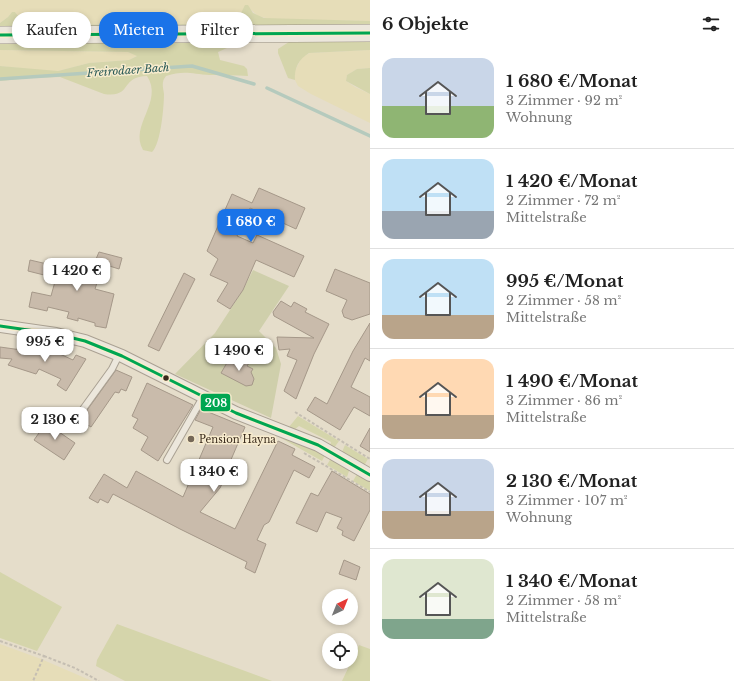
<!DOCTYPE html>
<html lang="de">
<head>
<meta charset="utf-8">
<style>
	body { margin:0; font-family:"Libre Baskerville",serif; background:#f2f2f2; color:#222; height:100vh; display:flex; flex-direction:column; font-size:15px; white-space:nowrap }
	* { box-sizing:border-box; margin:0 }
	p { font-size:13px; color:#767676 }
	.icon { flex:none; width:22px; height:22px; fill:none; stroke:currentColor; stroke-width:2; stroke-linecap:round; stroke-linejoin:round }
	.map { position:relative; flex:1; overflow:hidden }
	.panel { display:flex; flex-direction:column; background:#fff; width:364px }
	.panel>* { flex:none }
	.top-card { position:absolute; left:12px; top:12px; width:298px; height:36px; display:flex; gap:8px }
	.needle { width:26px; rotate:43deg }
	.controls { position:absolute; left:322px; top:589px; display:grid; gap:8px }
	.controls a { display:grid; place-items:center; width:36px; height:36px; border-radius:50%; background:#fff; box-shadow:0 2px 6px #0003; font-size:20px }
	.price { position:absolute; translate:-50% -34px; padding:0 9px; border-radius:8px; background:#fff; color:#222; font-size:13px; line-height:26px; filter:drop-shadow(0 1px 2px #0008) }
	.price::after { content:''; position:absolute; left:50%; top:24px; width:12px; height:9px; margin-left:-6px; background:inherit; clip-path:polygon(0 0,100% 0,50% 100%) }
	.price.active { background:#1a73e8; color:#fff }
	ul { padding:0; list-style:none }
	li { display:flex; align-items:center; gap:12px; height:100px; padding:0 12px }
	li+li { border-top:1px solid #e0e0e0 }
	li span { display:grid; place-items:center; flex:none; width:112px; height:80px; border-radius:12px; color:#555 }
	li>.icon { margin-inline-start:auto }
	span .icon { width:48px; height:48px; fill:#fffc; stroke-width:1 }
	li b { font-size:17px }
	h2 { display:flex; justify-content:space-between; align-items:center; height:48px; padding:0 12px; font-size:17px }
	.tag { padding:0 14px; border-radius:16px; background:#fff; box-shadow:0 2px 6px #0003; font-size:14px; line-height:36px }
	.tag.active { background:#1a73e8; color:#fff }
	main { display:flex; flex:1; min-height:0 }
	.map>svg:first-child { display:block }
	.farmland { fill:#e6ddb8 }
	.green { fill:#d5d5ab }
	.cemetery { fill:#cfcfab }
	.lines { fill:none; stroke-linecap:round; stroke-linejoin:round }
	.stream { stroke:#b5cabd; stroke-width:3.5 }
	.building { fill:#c9bbab; stroke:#a59889 }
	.service-casing { stroke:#aaa193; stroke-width:8 }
	.minor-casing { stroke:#aaa193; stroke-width:14 }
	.secondary-casing { stroke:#999184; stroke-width:18 }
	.path { stroke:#c5beb2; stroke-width:2; stroke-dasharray:3 2; stroke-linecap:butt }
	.service { stroke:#ece7dc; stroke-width:6 }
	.minor { stroke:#ece7dc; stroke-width:12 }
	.secondary { stroke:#ece7dc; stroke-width:17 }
	.bus-1-casing { stroke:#f8ecce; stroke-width:6 }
	.bus-1 { stroke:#00a651; stroke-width:3 }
	.bus-dot { fill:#38291b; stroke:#f8ecce; stroke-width:1.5 }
	.poi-dot { fill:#756858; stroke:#f8ecce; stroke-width:1.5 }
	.labels { text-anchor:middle; stroke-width:3; stroke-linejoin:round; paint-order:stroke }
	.poi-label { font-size:10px; fill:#38291b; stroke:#f8ecce; text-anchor:start }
	.water-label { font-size:11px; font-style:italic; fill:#295956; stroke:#f8ecce }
	.line-badge { stroke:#f8ecce; stroke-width:1.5 }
	.badge-label { font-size:11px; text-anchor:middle; font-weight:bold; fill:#fff }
</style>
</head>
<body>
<main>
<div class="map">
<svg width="370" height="681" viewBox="0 0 370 681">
	<rect width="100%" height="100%" fill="#e5ddca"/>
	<!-- farmland -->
	<g class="farmland">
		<polygon points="0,0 370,0 370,21 270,19 258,16 246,5 240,15 228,24 34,25 22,21 15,12 12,12 8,17 0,23"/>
		<polygon points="0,50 128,52 138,55 129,60 89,63 58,71 48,71 0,66"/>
		<polygon points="370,50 370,68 357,69 347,75 346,81 355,87 370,94 370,123 311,94 298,86 295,80 294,73 302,57 310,53"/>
		<polygon points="0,644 41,659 92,681 0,681"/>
	</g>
	<!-- green -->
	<g class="green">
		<polygon points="245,5 248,5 253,13 264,18 370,21 370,27 0,30 0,23 8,17 12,12 15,12 22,21 34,25 228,24 240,15"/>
		<path d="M370,39V50L309,53C299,59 294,68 295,80L288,78L278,53V49L292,40Z"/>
		<path d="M213,41L227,48L218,52L220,60L244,66L247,69L248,76C235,75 222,75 210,75C192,74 184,70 166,76C161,82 163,87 164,94C164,106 161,144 152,152L143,150C129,125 164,102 147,76C119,77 133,98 104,94L60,77L29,78L0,81V66L58,71L89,63L129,60L137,56L128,52L0,50V42Z"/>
		<polygon points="370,68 370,94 346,81 347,75 357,69"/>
		<polygon points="298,416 339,441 334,448 330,446 331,442 299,426 295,429 289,427"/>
		<polygon points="282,436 318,450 325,455 322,461 281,438"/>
		<polygon points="345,445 368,459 365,464 362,465 342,452"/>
		<polygon points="331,458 350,468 347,477 327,465"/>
		<polygon points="357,474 370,480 370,491 353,481"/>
		<polygon points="0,572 62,607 37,651 0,638"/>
		<polygon points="117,624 264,678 272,681 125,681 96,666 97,660"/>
		<polygon points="359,645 370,649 370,681 342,681"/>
	</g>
	<!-- cemetery -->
	<polygon class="cemetery" points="253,270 289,286 259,331 276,348 281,364 271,418 175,374 215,333 243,290"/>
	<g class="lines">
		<!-- stream -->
		<g class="stream">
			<polyline points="0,79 192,66 254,84"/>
			<polyline points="267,88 370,136"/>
		</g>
	</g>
	<!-- building -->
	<g class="building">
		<polygon points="259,188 305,208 296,229 250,208 237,236 253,243 257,235 304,256 294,277 256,260 243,290 230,309 217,301 228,283 210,275 218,259 207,251 232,194 252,203"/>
		<polygon points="99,252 122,258 119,269 103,264 95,289 114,294 106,328 95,326 95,323 78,318 78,321 67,318 69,312 48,307 47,311 29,307 32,292 51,296 56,278 28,271 30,260 60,267 58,274 76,279 78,268 91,271"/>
		<polygon points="335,269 370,283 370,314 352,320 344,317 342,311 347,300 326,291"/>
		<polygon points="184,273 195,279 159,351 148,346"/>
		<polygon points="281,301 291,307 294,302 307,309 305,312 329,324 314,354 296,399 284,391 297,360 287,356 290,349 279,350 277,337 314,338 274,316 273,312"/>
		<polygon points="370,323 370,361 365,358 351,387 370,397 370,416 354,407 340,430 307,410 315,397 327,404 353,351"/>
		<polygon points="0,347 36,352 36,347 51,350 73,360 76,355 86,359 66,391 57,385 61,379 39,369 36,374 8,365 12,359 0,358"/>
		<polygon points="238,358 249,363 247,366 253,369 251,372 254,379 252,385 246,386 221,373 228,361 234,364"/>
		<polygon points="116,370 132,377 126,391 121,389 119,393 115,392 91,427 80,420"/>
		<polygon points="147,383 193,405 158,461 141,450 148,437 133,428 138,419 132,416"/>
		<polygon points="201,409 245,427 230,462 232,463 220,488 200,512 235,529 278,441 295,449 292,455 315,467 309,478 294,470 269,522 264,525 257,540 266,544 255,573 245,568 247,562 180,529 113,494 108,503 100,499 98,503 89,498 104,474 127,488 136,471 183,497 213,427 195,420"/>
		<polygon points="46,423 75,443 64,460 34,440"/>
		<polygon points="370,428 370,452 360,446"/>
		<polygon points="332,471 370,494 370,510 354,541 342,535 343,531 337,528 342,518 326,512 317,532 296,523 311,493 318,496"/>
		<polygon points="344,560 360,567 356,580 339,574"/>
	</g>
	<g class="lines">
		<!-- service casing -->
		<g class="service-casing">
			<g id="service">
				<polyline points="70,427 112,369 119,355"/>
				<polyline points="167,460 203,397"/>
			</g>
		</g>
		<!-- minor casing -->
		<g class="minor-casing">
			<polyline id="minor" points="0,326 56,334 85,341 122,356 236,413 318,445 370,475"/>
		</g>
		<!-- secondary casing -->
		<g class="secondary-casing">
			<polyline id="secondary" points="0,35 370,33"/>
		</g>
		<!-- path -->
		<g class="path">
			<polyline points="295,412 370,459"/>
			<polyline points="304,453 370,492"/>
			<polyline points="0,641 44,656 33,681"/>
			<polyline points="44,656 75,668 99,681"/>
		</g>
		<!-- service -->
		<use href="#service" class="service"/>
		<!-- minor -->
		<use href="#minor" class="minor"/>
		<!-- secondary -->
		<use href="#secondary" class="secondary"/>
		<!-- bus-1 casing -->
		<g class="bus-1-casing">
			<g id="bus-1">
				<polyline points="0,35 370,33"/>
				<polyline points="0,326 56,334 85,341 122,356 236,413 318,445 370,475"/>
			</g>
		</g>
		<!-- bus-1 -->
		<use href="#bus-1" class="bus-1"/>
	</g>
	<!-- markers -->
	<circle class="bus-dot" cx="166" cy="378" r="3.5"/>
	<circle class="poi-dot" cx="191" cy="439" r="4"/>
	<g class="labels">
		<!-- poi labels -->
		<g class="poi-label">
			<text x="199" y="443">Pension Hayna</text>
		</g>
		<!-- water labels -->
		<g class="water-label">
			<text transform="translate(128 70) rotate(-4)" y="4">Freirodaer Bach</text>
		</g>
	</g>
	<rect class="line-badge" x="200" y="393" width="31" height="19" rx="4" fill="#00a651"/>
	<g class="badge-label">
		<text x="216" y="407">208</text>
	</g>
</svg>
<div class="controls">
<a><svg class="needle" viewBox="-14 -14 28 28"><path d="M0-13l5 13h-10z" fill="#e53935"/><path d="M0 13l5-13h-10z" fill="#767676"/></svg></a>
<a><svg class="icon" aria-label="locate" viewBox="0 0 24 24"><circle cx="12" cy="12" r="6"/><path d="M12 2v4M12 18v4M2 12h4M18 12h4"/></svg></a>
</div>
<b class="price active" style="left:251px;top:243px">1 680 €</b>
<b class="price" style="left:77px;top:292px">1 420 €</b>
<b class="price" style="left:45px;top:363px">995 €</b>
<b class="price" style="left:239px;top:372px">1 490 €</b>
<b class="price" style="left:55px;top:441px">2 130 €</b>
<b class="price" style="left:214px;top:493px">1 340 €</b>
<div class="top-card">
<a class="tag">Kaufen</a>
<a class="tag active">Mieten</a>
<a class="tag">Filter</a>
</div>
</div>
<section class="panel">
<h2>6 Objekte<svg class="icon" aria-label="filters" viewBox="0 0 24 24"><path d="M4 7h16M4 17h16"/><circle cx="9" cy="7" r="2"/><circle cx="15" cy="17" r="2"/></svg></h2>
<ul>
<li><span style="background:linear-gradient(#c9d6e8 60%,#8fb573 0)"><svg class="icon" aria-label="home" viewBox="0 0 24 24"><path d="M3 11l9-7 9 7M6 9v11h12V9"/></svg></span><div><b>1 680 €/Monat</b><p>3 Zimmer · 92 m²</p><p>Wohnung</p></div></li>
<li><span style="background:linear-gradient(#bfe0f5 65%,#9aa5b1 0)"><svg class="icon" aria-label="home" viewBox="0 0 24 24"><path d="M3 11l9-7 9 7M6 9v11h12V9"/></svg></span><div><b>1 420 €/Monat</b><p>2 Zimmer · 72 m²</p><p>Mittelstraße</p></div></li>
<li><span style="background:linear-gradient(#bfe0f5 70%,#b9a48a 0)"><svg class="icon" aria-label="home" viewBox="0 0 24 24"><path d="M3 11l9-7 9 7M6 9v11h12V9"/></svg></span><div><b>995 €/Monat</b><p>2 Zimmer · 58 m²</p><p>Mittelstraße</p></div></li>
<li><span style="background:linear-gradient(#ffd9b3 70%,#b9a48a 0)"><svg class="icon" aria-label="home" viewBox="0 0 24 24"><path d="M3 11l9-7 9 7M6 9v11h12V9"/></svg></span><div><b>1 490 €/Monat</b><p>3 Zimmer · 86 m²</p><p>Mittelstraße</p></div></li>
<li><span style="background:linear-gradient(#c9d6e8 65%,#b9a48a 0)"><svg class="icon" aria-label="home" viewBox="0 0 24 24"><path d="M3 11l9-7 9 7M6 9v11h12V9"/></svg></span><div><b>2 130 €/Monat</b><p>3 Zimmer · 107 m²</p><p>Wohnung</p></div></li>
<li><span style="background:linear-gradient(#dfe7d0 75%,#7fa58c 0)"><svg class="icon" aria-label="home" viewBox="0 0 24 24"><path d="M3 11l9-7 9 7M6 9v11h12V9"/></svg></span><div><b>1 340 €/Monat</b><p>2 Zimmer · 58 m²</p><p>Mittelstraße</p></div></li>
</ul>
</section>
</main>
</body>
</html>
